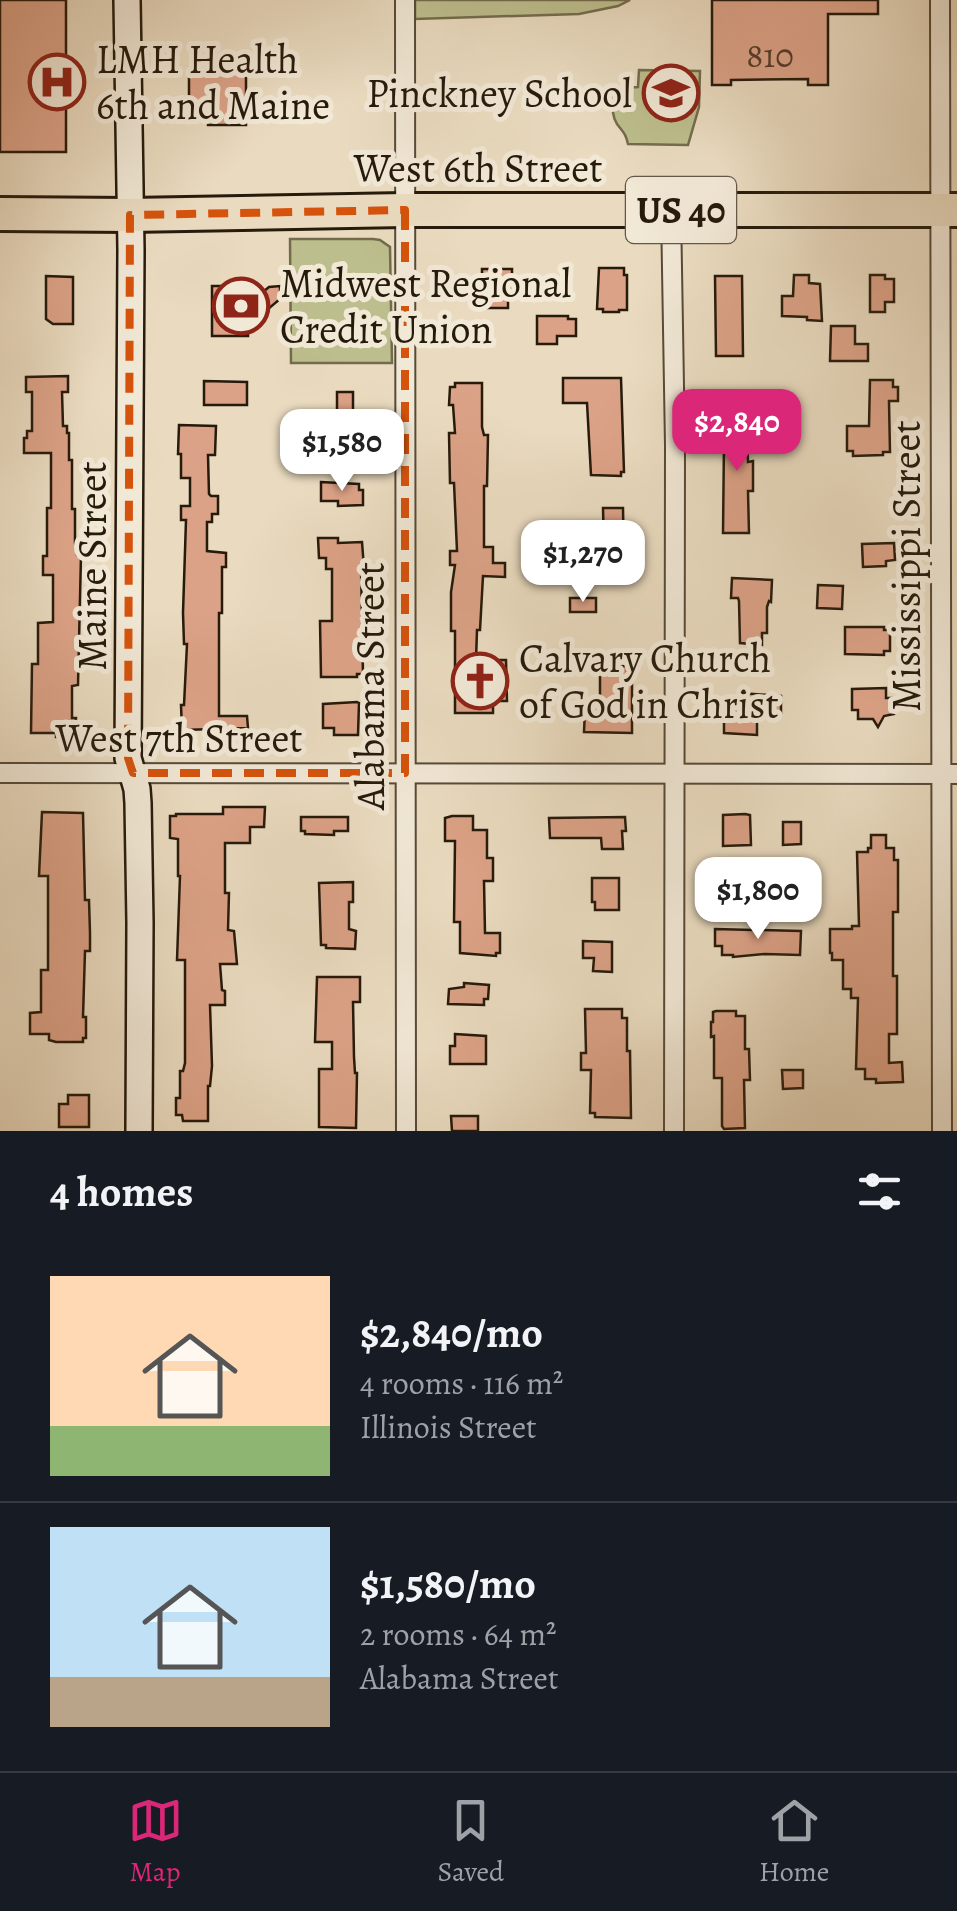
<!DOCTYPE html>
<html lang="en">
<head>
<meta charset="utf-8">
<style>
	body { margin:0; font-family:Alegreya,serif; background:#242831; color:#f1f3f6; height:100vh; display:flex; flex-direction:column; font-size:38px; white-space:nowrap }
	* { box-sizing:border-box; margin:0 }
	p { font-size:32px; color:#9ea1a6 }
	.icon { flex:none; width:55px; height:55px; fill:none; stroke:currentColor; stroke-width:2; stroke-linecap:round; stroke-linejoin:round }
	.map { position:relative; height:1131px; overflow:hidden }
	.sheet { display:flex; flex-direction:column; background:#171b24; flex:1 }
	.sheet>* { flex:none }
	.price { position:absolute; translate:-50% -85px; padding:0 22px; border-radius:20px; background:#fff; color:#222; font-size:32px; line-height:65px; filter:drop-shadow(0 2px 5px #0008) }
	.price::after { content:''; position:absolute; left:50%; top:60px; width:30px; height:22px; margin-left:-15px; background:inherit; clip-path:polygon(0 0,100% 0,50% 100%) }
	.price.active { background:#db2777; color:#fff }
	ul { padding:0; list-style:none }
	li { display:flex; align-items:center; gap:30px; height:250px; padding:0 50px }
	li+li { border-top:2px solid #363941 }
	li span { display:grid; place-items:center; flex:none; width:280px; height:200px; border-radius:0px; color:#555 }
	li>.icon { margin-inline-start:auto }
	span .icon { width:120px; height:120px; fill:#fffc; stroke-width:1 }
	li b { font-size:42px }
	h2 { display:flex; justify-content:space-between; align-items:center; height:120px; padding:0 50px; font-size:42px }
	.menu { display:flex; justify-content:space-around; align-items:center; height:140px; border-top:2px solid #363941; background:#171b24; font-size:28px; color:#9ea1a6 }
	.menu a { display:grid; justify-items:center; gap:5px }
	.menu .active { color:#db2777 }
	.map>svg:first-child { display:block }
	.green { fill:#bdbe8d; stroke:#726c4c; stroke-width:2.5 }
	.building { fill:#dca287; stroke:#261a0b; stroke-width:2.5 }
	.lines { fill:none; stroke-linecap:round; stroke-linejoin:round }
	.street-casing { stroke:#574a38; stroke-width:22 }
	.secondary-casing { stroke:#261a0b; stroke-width:30 }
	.highway-casing { stroke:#261a0b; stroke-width:38 }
	.street { stroke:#f1e8d6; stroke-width:18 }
	.secondary { stroke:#f1e8d6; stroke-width:25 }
	.highway { stroke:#eadbc0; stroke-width:32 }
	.marked { fill:none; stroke:#d5530c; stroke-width:8; stroke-dasharray:20 12; stroke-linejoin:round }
	.labels { text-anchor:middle; stroke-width:10; stroke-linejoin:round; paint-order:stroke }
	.number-label { font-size:35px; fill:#543c2a }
	.shield { fill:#f1e8d6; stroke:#635848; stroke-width:2.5 }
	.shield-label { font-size:38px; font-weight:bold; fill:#261a0b }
	.poi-label { font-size:40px; fill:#261a0b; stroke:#f1e8d6; text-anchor:start }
	.street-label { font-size:40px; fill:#261a0b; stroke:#f1e8d6 }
</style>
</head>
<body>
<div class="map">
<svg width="957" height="1131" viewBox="0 0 957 1131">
	<rect width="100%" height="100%" fill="#eadbc0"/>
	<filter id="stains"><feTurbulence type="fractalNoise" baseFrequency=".002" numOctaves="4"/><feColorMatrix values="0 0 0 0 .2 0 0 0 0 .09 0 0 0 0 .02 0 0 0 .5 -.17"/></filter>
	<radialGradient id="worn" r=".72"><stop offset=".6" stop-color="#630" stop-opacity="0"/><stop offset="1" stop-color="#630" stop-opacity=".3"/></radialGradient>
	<!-- green -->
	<g class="green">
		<polygon points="415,0 630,0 618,6 579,14 415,19"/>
		<path d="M639,70L700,71L699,107L688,145L628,144C626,134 623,132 617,124C611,115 613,104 613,93L622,88L638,87Z"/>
		<polygon points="290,239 373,239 380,240 390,247 392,363 291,363"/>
	</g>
	<!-- building -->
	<g class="building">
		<rect x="0" y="0" width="66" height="152"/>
		<polygon points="712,0 878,0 878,14 828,14 828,85 808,85 808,79 731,80 731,85 712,85"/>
		<polygon points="189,72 246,72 246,125 208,125 208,105 189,105"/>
		<polygon points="599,268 624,268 624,275 627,275 627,310 619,310 619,312 603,312 603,309 597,309"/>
		<polygon points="482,269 512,269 512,289 508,289 508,308 482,308"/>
		<polygon points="794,275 809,275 809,283 820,284 822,321 807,320 807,317 782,316 782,296 793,296"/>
		<polygon points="870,275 885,275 885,279 894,279 894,302 885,302 885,312 870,312"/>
		<polygon points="46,276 73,277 73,324 53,324 46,319"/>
		<polygon points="715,276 742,276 743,356 716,356"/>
		<polygon points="212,286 248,286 248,304 269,287 280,286 280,299 248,326 248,336 212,336"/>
		<polygon points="537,316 568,316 568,319 576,319 576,336 557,336 557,344 537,344"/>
		<polygon points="831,326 855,326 855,344 868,344 868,361 830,361"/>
		<polygon points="68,376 68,392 62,392 63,426 67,426 67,433 69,433 69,460 72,460 72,509 75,509 75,543 77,555 81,555 78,685 72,686 72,718 76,718 76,737 56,737 56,733 31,733 32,664 38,664 38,623 53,622 53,575 43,575 43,556 47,556 47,508 51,508 51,453 24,453 24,438 27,438 27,431 32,431 32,392 26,392 26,377"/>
		<polygon points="563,378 621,378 624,472 621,472 621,476 591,475 587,403 563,403"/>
		<polygon points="870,380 893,380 893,387 898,387 898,401 889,401 890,452 883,452 883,455 853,456 853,451 847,451 847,426 869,426"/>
		<polygon points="204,381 247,382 247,405 204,405"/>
		<polygon points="455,383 482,383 482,427 484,435 488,435 487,486 484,486 484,547 493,547 493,563 505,563 505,577 483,576 480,630 477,630 476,660 506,660 507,701 493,701 493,713 455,713 455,631 451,631 451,592 455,565 450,565 450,551 457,551 454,483 450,483 449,433 455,433 453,405 449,405 450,387 455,387"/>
		<polygon points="337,392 353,392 353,451 339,451 338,453 319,453 320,437 326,438 326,432 337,432"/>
		<polygon points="747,417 754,425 754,432 747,437 748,462 753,461 753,491 748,491 749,533 723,533 724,443 721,443 720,418"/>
		<polygon points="179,425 216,426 215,455 208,455 209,494 211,496 218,496 218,514 212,514 212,522 207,522 207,551 226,553 226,567 222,567 222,613 219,613 219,716 247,716 248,728 182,730 181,705 184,705 187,644 184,644 183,613 186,520 181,520 181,506 190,506 190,478 181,478 181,454 178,454"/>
		<polygon points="321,482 359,484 359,490 363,490 363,505 338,506 338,501 321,501"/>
		<polygon points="603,508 623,508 624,566 595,566 595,549 604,549"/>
		<polygon points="318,538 338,538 338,543 362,542 364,568 361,568 363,674 357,674 357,677 321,677 320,621 332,621 332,569 326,569 326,558 319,558"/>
		<polygon points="894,543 895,560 886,561 886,566 863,567 862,544"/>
		<polygon points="732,578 772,580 771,602 769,601 767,607 767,633 762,633 762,645 740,643 739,601 738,598 731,598"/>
		<polygon points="818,585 843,586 842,609 817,608"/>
		<rect x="570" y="598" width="26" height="14"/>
		<polygon points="845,627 884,627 884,630 890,630 890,651 884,651 884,655 845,654"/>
		<polygon points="627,666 627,672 632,672 632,733 584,732 585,710 600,710 600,667"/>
		<polygon points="886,688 886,698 894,698 894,714 884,716 878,727 873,719 858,719 858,710 852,710 852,689"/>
		<polygon points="740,693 781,696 781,716 757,716 757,735 724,733 724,709 740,706"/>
		<polygon points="357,702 359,703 358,735 334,735 334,728 323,728 323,704"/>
		<polygon points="223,807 265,807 264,827 250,827 250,843 225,843 225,893 229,893 228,930 234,931 237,964 220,964 222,990 225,991 225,1005 210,1005 212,1066 210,1086 208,1086 208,1121 183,1121 182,1115 176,1115 176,1098 180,1098 180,1071 183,1071 185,1063 185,960 177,960 180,876 178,876 178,839 170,838 170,816 176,816 176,814 223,814"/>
		<polygon points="42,812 83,813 85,900 89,900 90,933 90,951 85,951 83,1017 86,1017 86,1038 83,1038 83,1042 56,1042 49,1040 49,1034 30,1034 30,1013 41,1012 41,970 48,970 48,876 39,876"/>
		<polygon points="745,814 750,815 751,845 723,846 723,815"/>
		<polygon points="452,816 473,816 473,830 487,830 487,858 493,858 493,881 484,881 485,933 500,933 500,953 496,953 496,956 460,953 460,922 454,922 455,841 445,841 445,818"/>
		<polygon points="301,817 348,817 348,831 334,831 334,835 305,834 305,831 301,831"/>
		<polygon points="625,817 626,831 622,831 623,849 602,849 601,838 550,838 549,818"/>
		<polygon points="783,822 801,822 801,844 783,845"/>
		<polygon points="871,835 886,835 886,848 894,848 894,860 898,860 898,912 893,912 893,976 897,976 897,1034 889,1034 889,1063 902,1062 903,1082 876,1083 876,1079 865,1079 865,1069 856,1069 858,998 851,998 851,989 843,989 843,960 832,960 832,953 830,953 830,929 852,929 852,926 859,926 857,852 868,852 868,848 871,848"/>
		<polygon points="717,869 757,870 756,891 734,891 734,886 716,886"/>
		<polygon points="785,870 800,871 799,889 785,889"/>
		<polygon points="592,878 619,878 619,910 595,910 595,902 592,902"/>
		<polygon points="353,882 353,902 349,902 349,929 356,931 355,949 326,948 326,945 321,945 319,883"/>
		<polygon points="715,929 801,931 800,955 765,954 733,957 733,955 722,955 722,946 715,946"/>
		<polygon points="583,941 612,942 612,972 593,971 594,958 583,958"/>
		<polygon points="317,977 360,977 360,1002 353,1002 354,1057 355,1073 357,1073 356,1128 319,1127 319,1069 332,1069 332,1042 315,1042"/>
		<polygon points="464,983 489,985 488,999 484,999 484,1005 448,1004 449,989 464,987"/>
		<polygon points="585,1009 622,1009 622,1018 627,1018 627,1051 630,1051 631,1118 595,1117 595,1113 590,1113 591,1070 581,1070 581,1053 586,1053"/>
		<polygon points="716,1011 736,1011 736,1016 745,1016 745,1049 749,1049 750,1080 744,1080 745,1128 724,1129 722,1126 722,1078 714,1078 714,1036 711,1037 711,1022 713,1022 713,1012"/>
		<polygon points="455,1034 486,1036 486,1064 450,1064 450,1046 455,1046"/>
		<polygon points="782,1070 803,1070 803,1088 783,1089"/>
		<polygon points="68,1095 89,1095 89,1127 59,1127 59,1104 68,1104"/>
		<polygon points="451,1116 478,1116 478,1131 452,1131"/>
	</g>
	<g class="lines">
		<!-- street casing -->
		<g class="street-casing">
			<g id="street">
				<polyline points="405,0 406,1131"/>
				<polyline points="940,0 942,1131"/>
				<polyline points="671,210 675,445 674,1131"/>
				<polyline points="0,773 957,774"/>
			</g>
		</g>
		<!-- secondary casing -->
		<g class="secondary-casing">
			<polyline id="secondary" points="127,0 131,250 128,758 137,789 138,803 140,923 139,1131"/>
		</g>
		<!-- highway casing -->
		<g class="highway-casing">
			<polyline id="highway" points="0,214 130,215 405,210 957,210"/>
		</g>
		<!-- street -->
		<use href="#street" class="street"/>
		<!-- secondary -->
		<use href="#secondary" class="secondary"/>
		<!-- highway -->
		<use href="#highway" class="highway"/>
	</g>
	<!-- marked area -->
	<path class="marked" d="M405,210V773H133L128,758L130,215Z"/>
	<!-- icons -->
	<defs>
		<g id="hospital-ring" transform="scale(2.875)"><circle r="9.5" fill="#f1e8d6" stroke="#8f2418" stroke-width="1.5"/><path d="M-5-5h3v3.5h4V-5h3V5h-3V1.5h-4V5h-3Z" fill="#8f2418"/></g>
		<g id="school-ring" transform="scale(2.875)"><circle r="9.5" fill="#f1e8d6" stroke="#8f2418" stroke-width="1.5"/><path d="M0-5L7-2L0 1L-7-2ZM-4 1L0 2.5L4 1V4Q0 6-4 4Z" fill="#8f2418"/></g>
		<g id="bank-ring" transform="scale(2.875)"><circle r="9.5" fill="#f1e8d6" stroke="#8f2418" stroke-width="1.5"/><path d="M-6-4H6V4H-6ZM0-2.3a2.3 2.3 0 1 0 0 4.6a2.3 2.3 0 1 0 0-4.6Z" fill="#8f2418"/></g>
		<g id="church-ring" transform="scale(2.875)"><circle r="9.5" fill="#f1e8d6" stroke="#8f2418" stroke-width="1.5"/><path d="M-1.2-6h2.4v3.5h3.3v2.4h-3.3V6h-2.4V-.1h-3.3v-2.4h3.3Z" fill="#8f2418"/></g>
	</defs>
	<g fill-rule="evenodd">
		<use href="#hospital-ring" x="57" y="82"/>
		<use href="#school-ring" x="671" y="93"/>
		<use href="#bank-ring" x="241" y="306"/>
		<use href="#church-ring" x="480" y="681"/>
	</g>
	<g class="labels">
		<!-- number labels -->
		<g class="number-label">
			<text x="770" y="67">810</text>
		</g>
		<!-- shield labels -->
		<rect class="shield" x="626" y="177" width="110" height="66" rx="8"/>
		<g class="shield-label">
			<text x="681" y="223">US 40</text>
		</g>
		<!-- poi labels -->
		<g class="poi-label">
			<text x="96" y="73">LMH Health<tspan x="96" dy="46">6th and Maine</tspan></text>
			<text x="632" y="107" text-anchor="end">Pinckney School</text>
			<text x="280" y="297">Midwest Regional<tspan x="280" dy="46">Credit Union</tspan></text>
			<text x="519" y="672">Calvary Church<tspan x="519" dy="46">of God in Christ</tspan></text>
		</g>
		<!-- street labels -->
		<g class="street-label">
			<text x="478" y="182">West 6th Street</text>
			<text transform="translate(92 566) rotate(-90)" y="14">Maine Street</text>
			<text transform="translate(906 566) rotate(-90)" y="14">Mississippi Street</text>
			<text transform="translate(370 686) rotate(-90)" y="14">Alabama Street</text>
			<text x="179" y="752">West 7th Street</text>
		</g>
	</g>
	<rect width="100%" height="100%" filter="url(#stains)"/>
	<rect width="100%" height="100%" fill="url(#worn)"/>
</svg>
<b class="price active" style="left:737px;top:474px">$2,840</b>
<b class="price" style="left:342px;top:494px">$1,580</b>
<b class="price" style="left:583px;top:605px">$1,270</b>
<b class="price" style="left:758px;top:942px">$1,800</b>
</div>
<section class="sheet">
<h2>4 homes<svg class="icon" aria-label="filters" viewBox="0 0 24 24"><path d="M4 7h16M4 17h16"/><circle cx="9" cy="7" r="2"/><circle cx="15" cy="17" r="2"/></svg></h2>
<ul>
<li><span style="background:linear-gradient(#ffd9b3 75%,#8fb573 0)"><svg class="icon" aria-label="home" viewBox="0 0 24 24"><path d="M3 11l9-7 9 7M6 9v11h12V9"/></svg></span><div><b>$2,840/mo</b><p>4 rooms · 116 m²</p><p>Illinois Street</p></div></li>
<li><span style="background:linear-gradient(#bfe0f5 75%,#b9a48a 0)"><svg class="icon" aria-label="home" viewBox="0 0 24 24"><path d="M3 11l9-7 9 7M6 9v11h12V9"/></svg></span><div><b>$1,580/mo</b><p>2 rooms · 64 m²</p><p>Alabama Street</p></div></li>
</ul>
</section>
<nav class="menu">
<a class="active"><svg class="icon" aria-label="map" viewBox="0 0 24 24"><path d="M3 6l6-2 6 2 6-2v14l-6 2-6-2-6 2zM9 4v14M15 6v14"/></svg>Map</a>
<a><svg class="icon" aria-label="saved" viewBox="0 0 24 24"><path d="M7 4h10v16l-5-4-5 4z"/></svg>Saved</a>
<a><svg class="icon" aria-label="home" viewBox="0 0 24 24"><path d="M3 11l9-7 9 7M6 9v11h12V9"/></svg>Home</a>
</nav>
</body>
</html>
